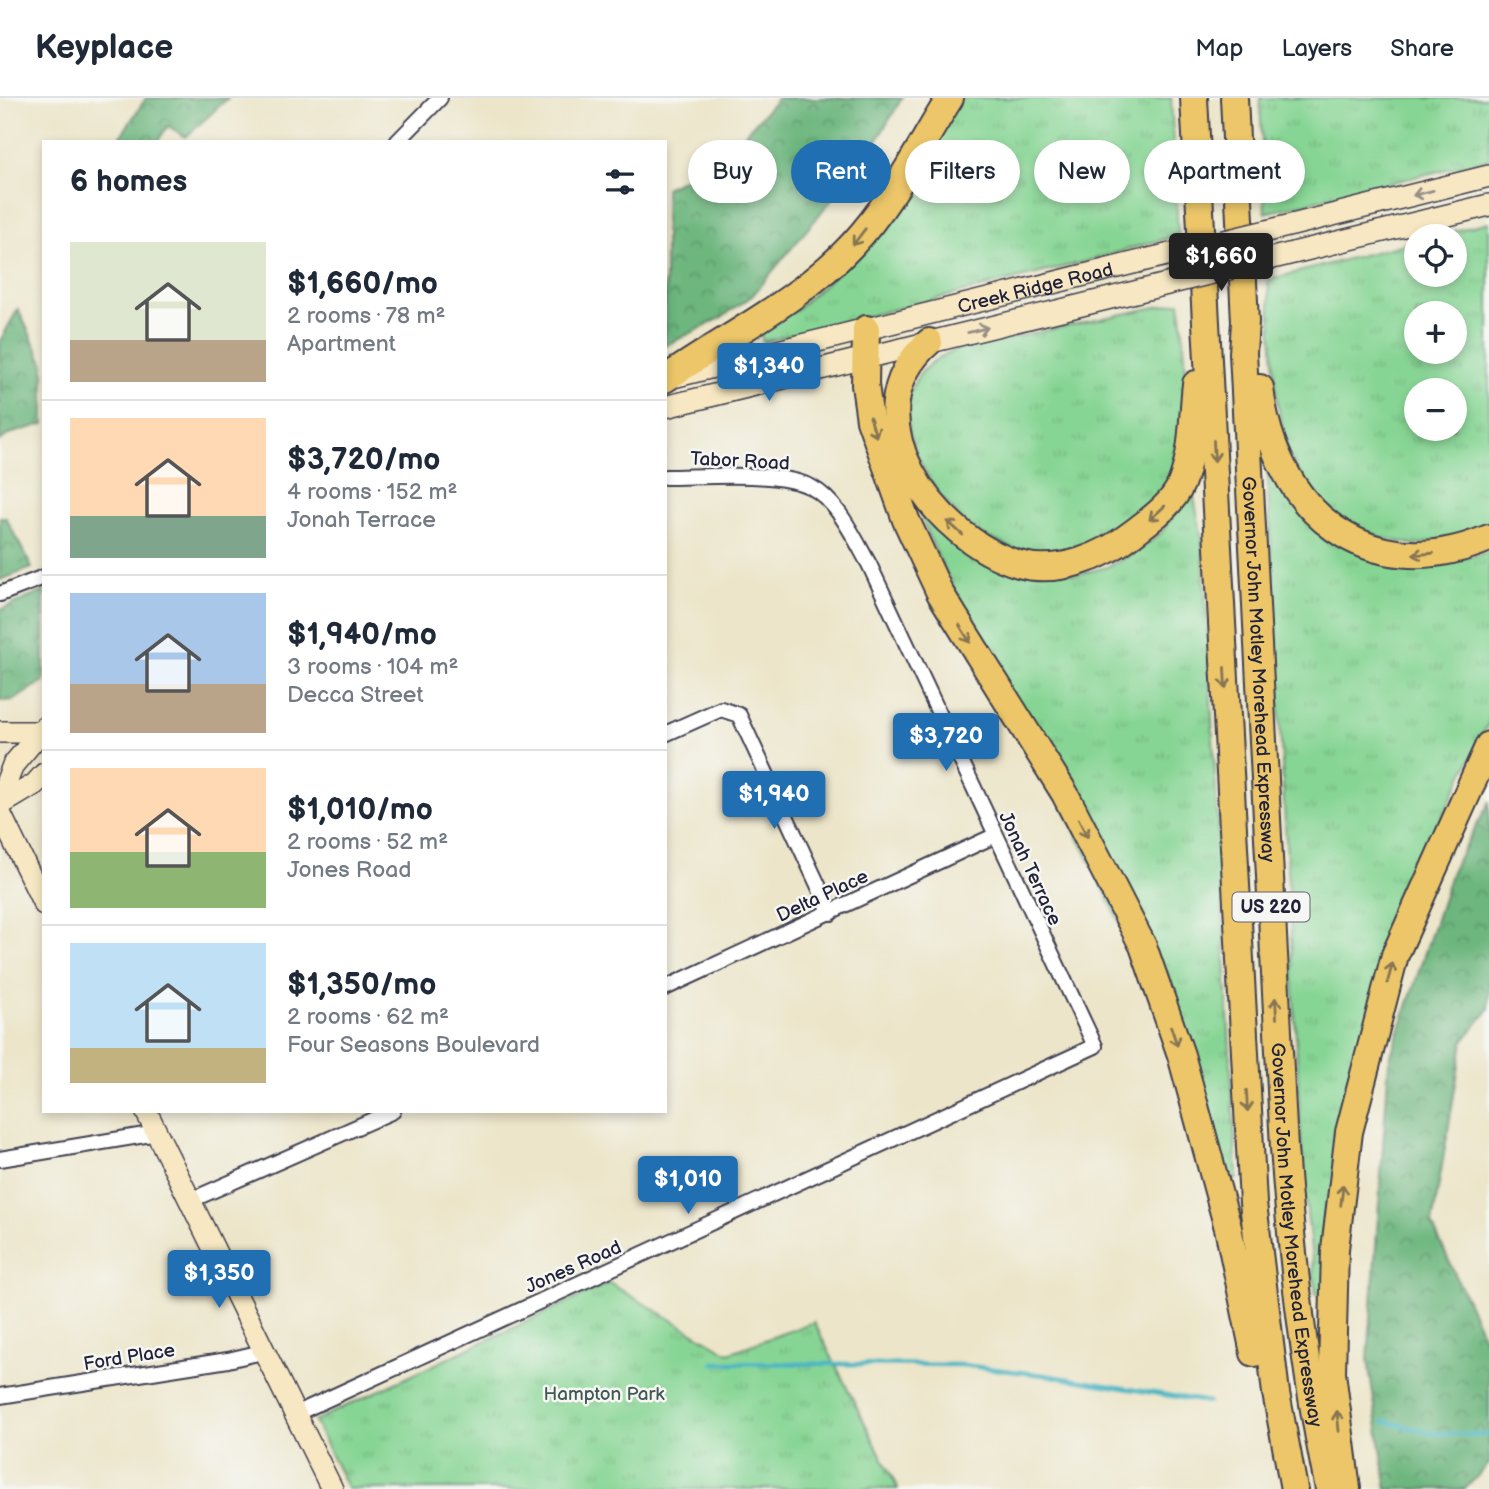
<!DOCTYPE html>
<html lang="en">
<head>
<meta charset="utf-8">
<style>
	body { margin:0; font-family:"Balsamiq Sans",sans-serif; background:#f2f2f3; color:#1f2937; height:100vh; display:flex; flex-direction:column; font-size:26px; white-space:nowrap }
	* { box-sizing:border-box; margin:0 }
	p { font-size:23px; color:#747a83 }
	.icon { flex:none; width:38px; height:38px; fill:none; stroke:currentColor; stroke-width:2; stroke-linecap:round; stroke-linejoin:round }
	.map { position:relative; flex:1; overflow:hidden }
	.details { position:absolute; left:42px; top:42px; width:625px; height:973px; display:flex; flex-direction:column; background:#fff; border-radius:0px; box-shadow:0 4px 10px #0003 }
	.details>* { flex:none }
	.banner { position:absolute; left:688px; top:42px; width:665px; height:63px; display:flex; gap:14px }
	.tools { position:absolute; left:1404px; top:126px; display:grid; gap:14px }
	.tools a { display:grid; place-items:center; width:63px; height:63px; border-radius:50%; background:#fff; box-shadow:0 4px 10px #0003; font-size:35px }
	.price { position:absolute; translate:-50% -60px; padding:0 16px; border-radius:7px; background:#1f6fb2; color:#fff; font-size:23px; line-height:46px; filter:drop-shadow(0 2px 4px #0008) }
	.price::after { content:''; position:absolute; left:50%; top:42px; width:21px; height:16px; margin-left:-10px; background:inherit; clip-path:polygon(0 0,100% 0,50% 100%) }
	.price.active { background:#222; color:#fff }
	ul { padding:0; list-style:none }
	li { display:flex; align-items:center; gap:21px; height:175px; padding:0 28px }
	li+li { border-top:2px solid #e0e1e3 }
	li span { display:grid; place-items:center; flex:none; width:196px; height:140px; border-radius:0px; color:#555 }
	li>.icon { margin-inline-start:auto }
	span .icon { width:84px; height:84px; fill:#fffc; stroke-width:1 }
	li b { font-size:30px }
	h2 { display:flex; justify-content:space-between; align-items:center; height:84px; padding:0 28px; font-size:30px }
	.pill { padding:0 24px; border-radius:32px; background:#fff; box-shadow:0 4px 10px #0003; font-size:24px; line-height:63px }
	.pill.active { background:#1f6fb2; color:#fff }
	header { display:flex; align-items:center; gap:42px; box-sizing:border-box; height:98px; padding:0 35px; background:#fff; border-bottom:2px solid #e0e1e3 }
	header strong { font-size:33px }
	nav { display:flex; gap:38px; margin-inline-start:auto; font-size:24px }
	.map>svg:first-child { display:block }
	.grass { fill:url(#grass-tufts); stroke:#547c68; stroke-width:2; fill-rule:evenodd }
	.forest { fill:url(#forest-crowns); stroke:#486c5c; stroke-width:2 }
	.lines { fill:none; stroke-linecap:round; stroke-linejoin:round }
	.stream { stroke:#48b5c3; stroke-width:4.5 }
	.street-casing { stroke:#403f50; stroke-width:18 }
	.secondary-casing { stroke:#403f50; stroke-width:24 }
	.highway-casing { stroke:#403f50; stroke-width:30 }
	.street { stroke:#fff; stroke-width:14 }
	.secondary { stroke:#f7e8c3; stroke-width:21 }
	.highway { stroke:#ecc669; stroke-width:26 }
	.secondary-bridge-casing { stroke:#403f50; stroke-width:24; stroke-linecap:butt }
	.secondary-bridge { stroke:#f7e8c3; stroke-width:21 }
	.oneway { stroke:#978f86 }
	.oneway2 { stroke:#877452 }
	.labels { text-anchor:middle; stroke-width:5; stroke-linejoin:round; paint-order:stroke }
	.shield { fill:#f6f6f2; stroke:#626272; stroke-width:2 }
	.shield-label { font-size:18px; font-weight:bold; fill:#22223b }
	.street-label { font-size:19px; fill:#22223b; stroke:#f6f6f2 }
	.park-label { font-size:19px; fill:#405856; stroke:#f6f6f2 }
</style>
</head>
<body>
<header>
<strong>Keyplace</strong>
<nav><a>Map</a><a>Layers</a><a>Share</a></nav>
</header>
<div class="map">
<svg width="1489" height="1391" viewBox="0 0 1489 1391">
	<defs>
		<pattern id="grass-tufts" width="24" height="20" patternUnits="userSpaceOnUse" patternTransform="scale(1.75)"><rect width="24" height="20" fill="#87d594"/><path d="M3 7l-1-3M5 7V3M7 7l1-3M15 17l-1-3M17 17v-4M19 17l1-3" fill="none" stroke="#74b780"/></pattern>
		<pattern id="forest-crowns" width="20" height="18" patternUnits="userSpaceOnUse" patternTransform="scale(1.75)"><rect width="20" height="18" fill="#6db67e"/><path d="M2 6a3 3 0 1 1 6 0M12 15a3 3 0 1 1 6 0" fill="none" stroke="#599468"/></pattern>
	</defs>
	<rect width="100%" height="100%" fill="#f6f6f2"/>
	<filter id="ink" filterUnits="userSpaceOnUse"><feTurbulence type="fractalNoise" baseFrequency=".0143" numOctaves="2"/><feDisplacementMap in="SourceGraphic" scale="14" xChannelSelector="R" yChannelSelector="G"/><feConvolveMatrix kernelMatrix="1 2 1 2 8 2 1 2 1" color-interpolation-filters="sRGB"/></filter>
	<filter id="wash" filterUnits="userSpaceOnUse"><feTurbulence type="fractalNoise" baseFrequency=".00686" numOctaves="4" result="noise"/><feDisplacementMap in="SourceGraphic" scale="28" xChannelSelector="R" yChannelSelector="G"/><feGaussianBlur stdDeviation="1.57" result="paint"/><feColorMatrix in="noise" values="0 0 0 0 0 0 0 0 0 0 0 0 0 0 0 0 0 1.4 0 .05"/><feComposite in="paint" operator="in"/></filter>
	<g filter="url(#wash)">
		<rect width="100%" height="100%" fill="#ece5c9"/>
		<!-- grass -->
		<g class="grass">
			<polygon points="959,0 1171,0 1178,137 1080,165 763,244 760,235 797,211 840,172"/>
			<polygon points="1260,0 1489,0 1489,61 1265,115"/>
			<path d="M1489,124V430L1417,447L1382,440L1343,422L1313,399L1287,353L1277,303L1268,182L1416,143V177H1454V138H1434ZM1416,215H1454V254H1416ZM1416,292H1454V331H1416Z"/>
			<path d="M1180,204C1187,275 1200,372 1139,424C1131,431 1115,435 1105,439C1092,445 1075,456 1061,457C1031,461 989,448 967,427C919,382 867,286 955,252Z"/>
			<path d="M896,355L927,413L1075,477L1107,469L1137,454L1161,435L1186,398L1193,395L1202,440L1237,1081L1227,1082L1207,1003L974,527C942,471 917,417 896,355Z"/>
			<polygon points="1273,370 1309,425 1438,466 1489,454 1489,624 1421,761 1388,843 1324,1196 1316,1197 1303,1078 1267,371"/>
			<polygon points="609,1185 729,1255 814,1224 898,1391 348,1391 314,1323"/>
		</g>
		<!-- forest -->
		<g class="forest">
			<polygon points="146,0 228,0 186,39 168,28 157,44 117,44"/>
			<polygon points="778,0 902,0 868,58 752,198 719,221 665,248 665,90 717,66"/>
			<polygon points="18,211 44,266 44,326 9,336 0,343 0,243"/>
			<polygon points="0,419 6,420 32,470 0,482"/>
			<polygon points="44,493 44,583 14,602 0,603 0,512"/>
			<polygon points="1489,705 1489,911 1463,944 1432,1126 1489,1250 1489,1366 1465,1391 1387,1391 1368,1262 1389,963 1453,770"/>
		</g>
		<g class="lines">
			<!-- stream -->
			<g class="stream">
				<polyline points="714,1265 962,1267 1044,1277 1208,1304"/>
				<polyline points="1384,1323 1431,1335 1489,1337"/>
			</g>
		</g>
	</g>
	<g filter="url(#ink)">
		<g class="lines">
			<!-- street casing -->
			<g class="street-casing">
				<g id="street">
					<polyline points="397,44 440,0"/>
					<polyline points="0,496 44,479"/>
					<polyline points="665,636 721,611 739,617 831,815"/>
					<polyline points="665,890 994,738"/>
					<polyline points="0,1061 157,1035"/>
					<polyline points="189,1103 393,1013"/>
					<polyline points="0,1298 228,1262 262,1254"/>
					<path d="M295,1316L1095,948L869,466C854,440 838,403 811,389C779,372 702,379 665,379"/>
				</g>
			</g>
			<!-- secondary casing -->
			<g class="secondary-casing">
				<g id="secondary">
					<polyline points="1292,127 1489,78"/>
					<polyline points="1293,155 1489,107"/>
					<path id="s1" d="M677,278L1137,164"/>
					<polyline points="665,309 1139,193"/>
					<polyline points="0,634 40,634"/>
					<polyline points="0,701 13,667 44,630"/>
					<polyline points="0,707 35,686 44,676"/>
					<polyline points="0,715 44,806"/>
					<polyline points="146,1013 332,1391"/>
				</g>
			</g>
			<!-- highway casing -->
			<g class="highway-casing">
				<g id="highway">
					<polyline points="1194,0 1253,1105 1276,1295 1294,1391"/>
					<path id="s2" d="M1234,0L1245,224L1243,255L1284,1050C1292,1165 1305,1278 1329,1391"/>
					<polyline points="866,231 865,287 870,322 906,422 940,495 1065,696 1143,848 1181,957 1228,1130 1254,1255"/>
					<path d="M929,244C845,317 934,442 1019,466C1058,477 1103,459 1133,435C1150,422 1173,406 1181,386C1194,353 1192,320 1196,286"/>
					<path d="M665,281C727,238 800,203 852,147C892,105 919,49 950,0"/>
					<path d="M1260,290C1274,412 1367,492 1489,440"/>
					<polyline points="1347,1391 1332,1275 1335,1151 1349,1034 1395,857 1489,647"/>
				</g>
			</g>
			<!-- street -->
			<use href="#street" class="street"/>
			<!-- secondary -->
			<use href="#secondary" class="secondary"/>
			<!-- highway -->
			<use href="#highway" class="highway"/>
			<!-- secondary-bridge casing -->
			<g class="secondary-bridge-casing">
				<g id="secondary-bridge">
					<polyline points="1137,164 1292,127"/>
					<polyline points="1139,193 1293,155"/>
				</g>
			</g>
			<!-- secondary-bridge -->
			<use href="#secondary-bridge" class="secondary-bridge"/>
		</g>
		<!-- one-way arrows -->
		<defs><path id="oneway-shaft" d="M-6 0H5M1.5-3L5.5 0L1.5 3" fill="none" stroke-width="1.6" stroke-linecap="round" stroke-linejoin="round" transform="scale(1.75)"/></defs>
		<g class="oneway">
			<use href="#oneway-shaft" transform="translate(1423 95) rotate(166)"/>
			<use href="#oneway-shaft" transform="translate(978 232) rotate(-14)"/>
		</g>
		<g class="oneway2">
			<use href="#oneway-shaft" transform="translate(859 139) rotate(127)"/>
			<use href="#oneway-shaft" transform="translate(873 329) rotate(73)"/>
			<use href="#oneway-shaft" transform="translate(1214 353) rotate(87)"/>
			<use href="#oneway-shaft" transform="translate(1157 415) rotate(138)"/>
			<use href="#oneway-shaft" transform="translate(955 430) rotate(-138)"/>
			<use href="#oneway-shaft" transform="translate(1423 456) rotate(176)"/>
			<use href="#oneway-shaft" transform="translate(965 536) rotate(58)"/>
			<use href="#oneway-shaft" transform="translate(1225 580) rotate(87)"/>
			<use href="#oneway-shaft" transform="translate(1083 730) rotate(63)"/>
			<use href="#oneway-shaft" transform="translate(1390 875) rotate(-75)"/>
			<use href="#oneway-shaft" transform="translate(1276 910) rotate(-93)"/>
			<use href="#oneway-shaft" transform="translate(1174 938) rotate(71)"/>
			<use href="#oneway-shaft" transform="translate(1247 1003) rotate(87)"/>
			<use href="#oneway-shaft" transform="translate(1342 1097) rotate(-83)"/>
			<use href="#oneway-shaft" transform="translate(1338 1323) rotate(-96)"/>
		</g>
	</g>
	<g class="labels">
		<!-- shield labels -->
		<rect class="shield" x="1232.5" y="794.5" width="77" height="29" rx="5"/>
		<g class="shield-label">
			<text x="1271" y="815">US 220</text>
		</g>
		<!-- street labels -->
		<g class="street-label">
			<text dy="7" stroke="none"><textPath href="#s1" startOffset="369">Creek Ridge Road</textPath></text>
			<text transform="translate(740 362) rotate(3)" y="7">Tabor Road</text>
			<text dy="7" stroke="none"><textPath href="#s2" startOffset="572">Governor John Motley Morehead Expressway</textPath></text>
			<text transform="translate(1031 770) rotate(65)" y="7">Jonah Terrace</text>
			<text transform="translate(822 797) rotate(-25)" y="7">Delta Place</text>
			<text dy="7" stroke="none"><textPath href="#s2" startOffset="1139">Governor John Motley Morehead Expressway</textPath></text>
			<text transform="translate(573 1168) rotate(-24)" y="7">Jones Road</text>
			<text transform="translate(129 1258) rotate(-9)" y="7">Ford Place</text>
		</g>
		<!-- park labels -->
		<g class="park-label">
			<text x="604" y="1302">Hampton Park</text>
		</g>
	</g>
</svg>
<div class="tools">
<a><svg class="icon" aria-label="locate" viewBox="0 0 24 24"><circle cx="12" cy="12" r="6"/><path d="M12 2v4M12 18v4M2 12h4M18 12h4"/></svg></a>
<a>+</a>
<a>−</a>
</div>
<b class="price active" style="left:1221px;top:195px">$1,660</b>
<b class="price" style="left:769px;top:305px">$1,340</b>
<b class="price" style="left:946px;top:675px">$3,720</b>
<b class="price" style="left:774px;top:733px">$1,940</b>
<b class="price" style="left:688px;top:1118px">$1,010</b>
<b class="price" style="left:219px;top:1212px">$1,350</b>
<div class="banner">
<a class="pill">Buy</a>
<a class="pill active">Rent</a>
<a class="pill">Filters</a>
<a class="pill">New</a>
<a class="pill">Apartment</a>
</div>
<section class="details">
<h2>6 homes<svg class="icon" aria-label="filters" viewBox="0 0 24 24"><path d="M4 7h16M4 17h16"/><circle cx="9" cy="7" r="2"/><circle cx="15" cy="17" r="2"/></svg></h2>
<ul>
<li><span style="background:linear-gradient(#dfe7d0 70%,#b9a48a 0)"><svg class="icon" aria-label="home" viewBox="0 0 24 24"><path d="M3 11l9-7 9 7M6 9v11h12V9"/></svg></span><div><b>$1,660/mo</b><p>2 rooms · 78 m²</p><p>Apartment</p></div></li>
<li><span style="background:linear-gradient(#ffd9b3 70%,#7fa58c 0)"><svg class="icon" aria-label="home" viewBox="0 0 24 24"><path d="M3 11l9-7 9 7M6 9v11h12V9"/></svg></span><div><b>$3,720/mo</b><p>4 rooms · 152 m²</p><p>Jonah Terrace</p></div></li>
<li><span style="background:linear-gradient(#a9c7e8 65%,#b9a48a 0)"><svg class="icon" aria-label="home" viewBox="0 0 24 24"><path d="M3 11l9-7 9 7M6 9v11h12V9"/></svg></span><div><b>$1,940/mo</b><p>3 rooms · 104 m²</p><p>Decca Street</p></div></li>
<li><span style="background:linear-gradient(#ffd9b3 60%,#8fb573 0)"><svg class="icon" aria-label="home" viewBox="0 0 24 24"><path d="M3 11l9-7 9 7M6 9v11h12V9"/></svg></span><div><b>$1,010/mo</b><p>2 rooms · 52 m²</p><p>Jones Road</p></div></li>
<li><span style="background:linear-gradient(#bfe0f5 75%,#c2b280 0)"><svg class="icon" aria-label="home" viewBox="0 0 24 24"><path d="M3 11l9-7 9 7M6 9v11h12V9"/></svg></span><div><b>$1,350/mo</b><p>2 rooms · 62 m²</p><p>Four Seasons Boulevard</p></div></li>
</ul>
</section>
</div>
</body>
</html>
